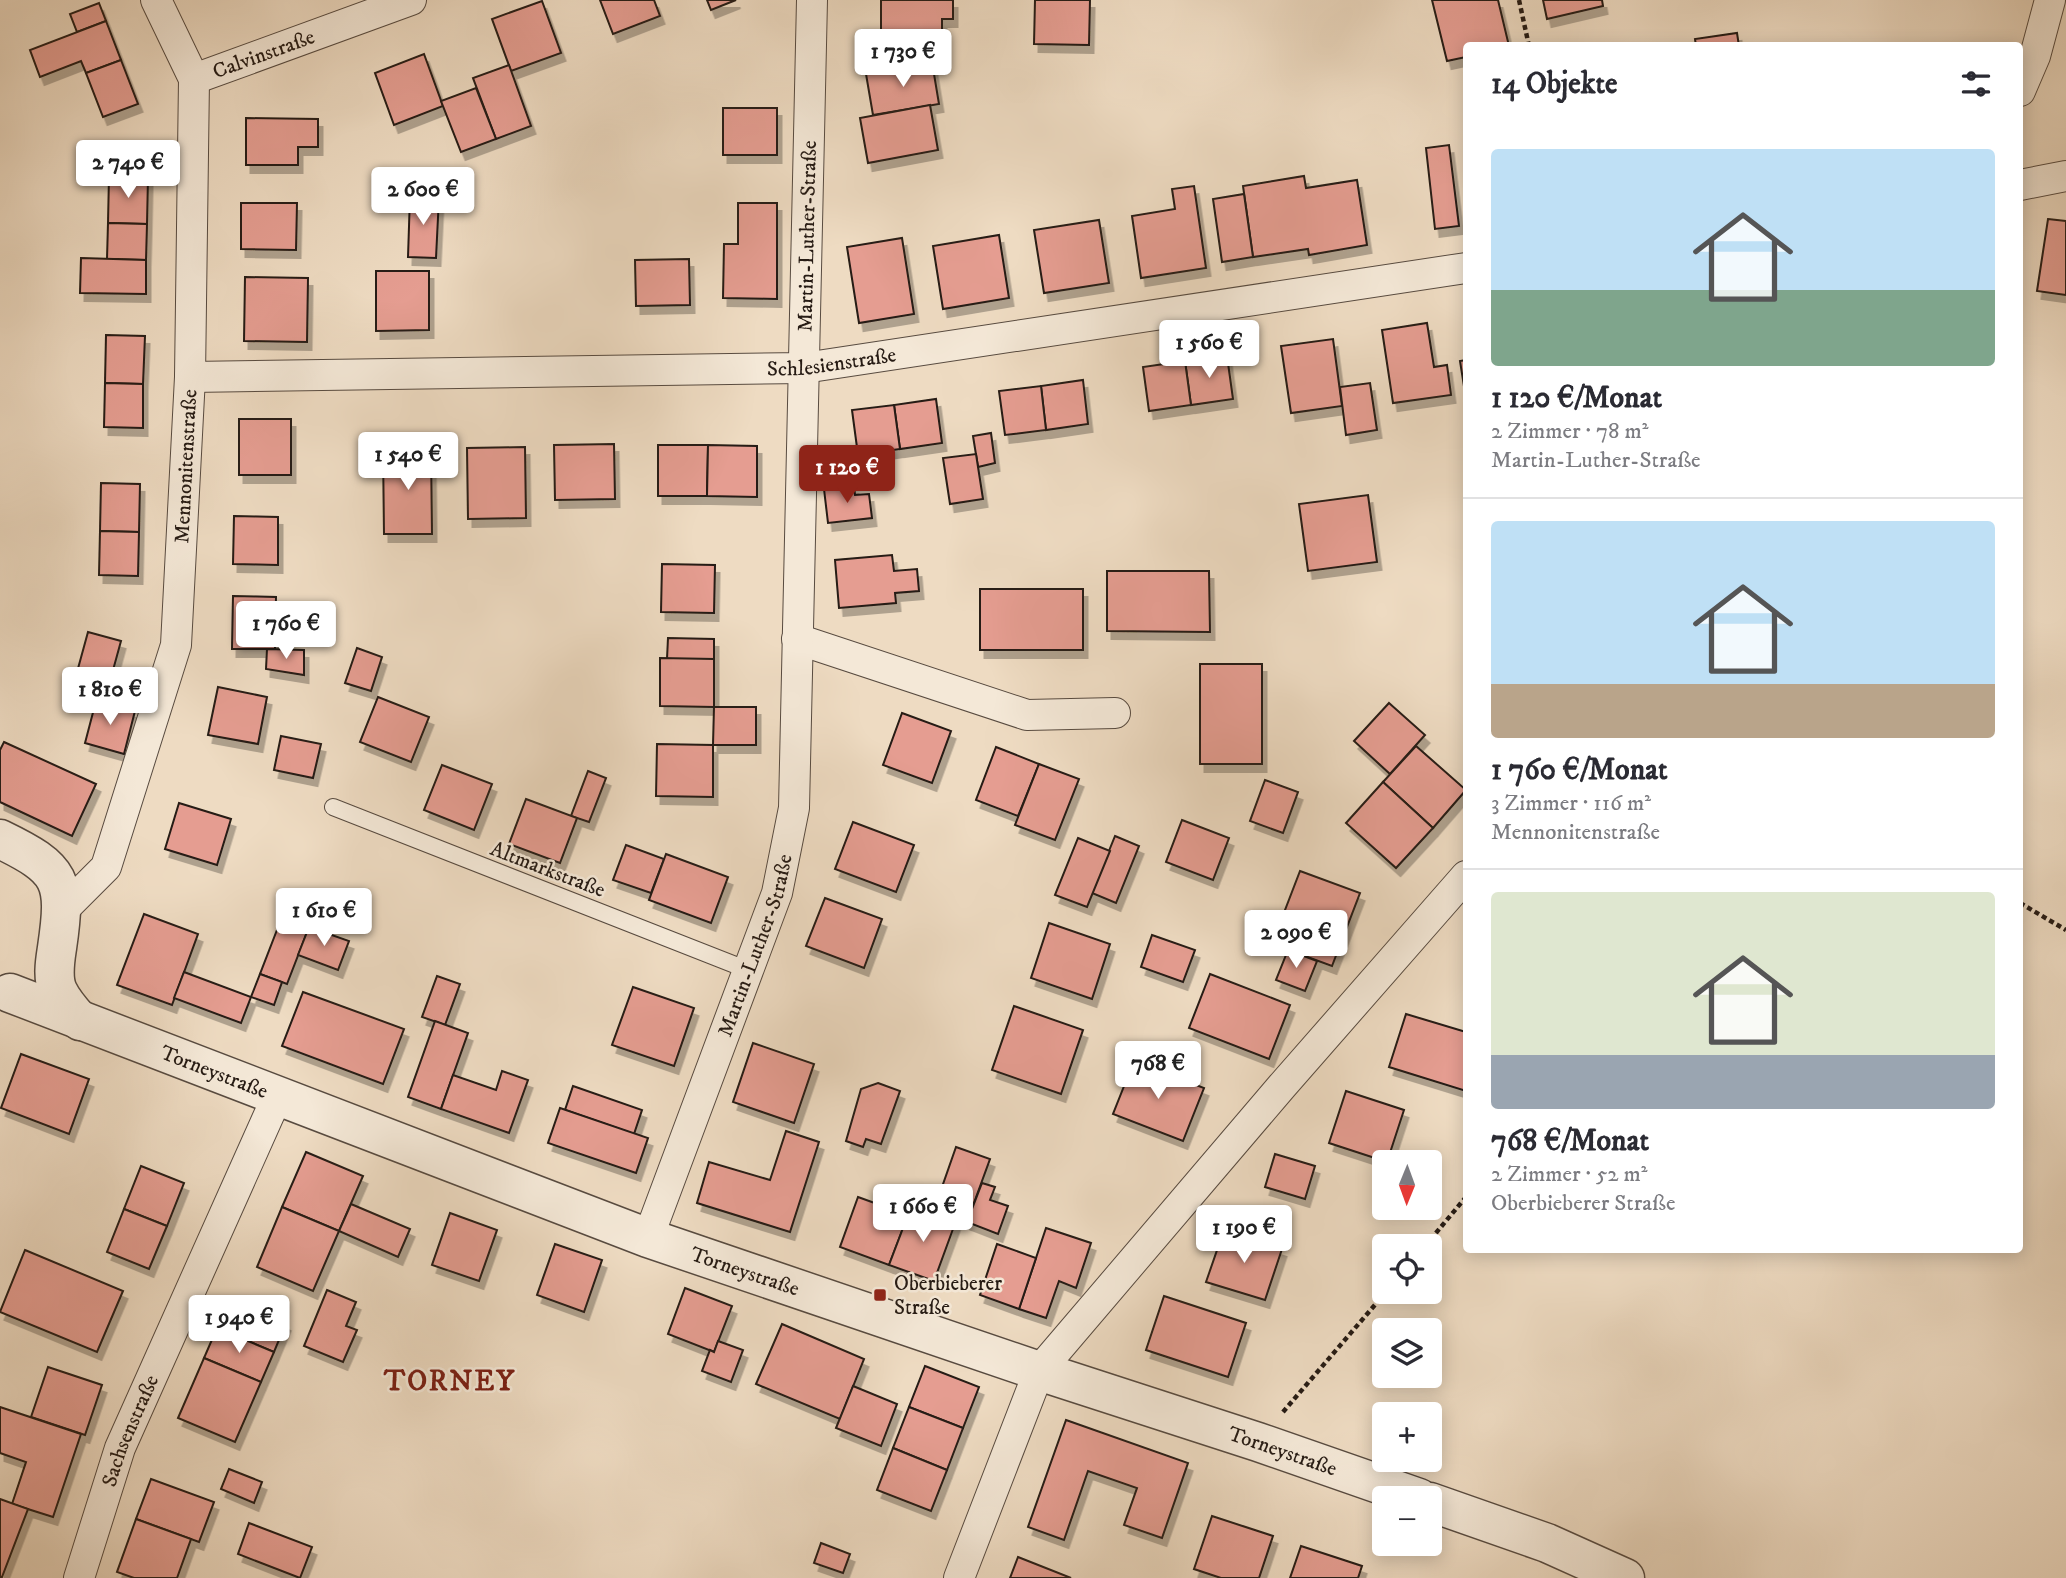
<!DOCTYPE html>
<html lang="de">
<head>
<meta charset="utf-8">
<style>
	body { margin:0; font-family:"IM FELL DW Pica",serif; background:#f2f2f3; color:#2b2b33; height:100vh; display:flex; flex-direction:column; font-size:26px; white-space:nowrap }
	* { box-sizing:border-box; margin:0 }
	p { font-size:23px; color:#7c7c81 }
	.icon { flex:none; width:38px; height:38px; fill:none; stroke:currentColor; stroke-width:2; stroke-linecap:round; stroke-linejoin:round }
	.map { position:relative; flex:1; overflow:hidden }
	.panel { position:absolute; left:1463px; top:42px; width:560px; height:1211px; display:flex; flex-direction:column; background:#fff; border-radius:7px; box-shadow:0 4px 18px #0003 }
	.panel>* { flex:none }
	.needle { width:46px; rotate:181deg }
	.fabs { position:absolute; left:1372px; top:1150px; display:grid; gap:14px }
	.fabs a { display:grid; place-items:center; width:70px; height:70px; border-radius:7px; background:#fff; box-shadow:0 4px 18px #0003; font-size:35px }
	.price { position:absolute; translate:-50% -60px; padding:0 16px; border-radius:7px; background:#fff; color:#222; font-size:23px; line-height:46px; filter:drop-shadow(0 2px 4px #0008) }
	.price::after { content:''; position:absolute; left:50%; top:42px; width:21px; height:16px; margin-left:-10px; background:inherit; clip-path:polygon(0 0,100% 0,50% 100%) }
	.price.current { background:#8f2418; color:#fff }
	ul { padding:0; list-style:none }
	li { display:grid; align-content:center; gap:14px; height:371px; padding:0 28px }
	li+li { border-top:2px solid #e1e1e2 }
	li span { display:grid; place-items:center; height:217px; border-radius:7px; color:#555 }
	li>.icon { margin-inline-start:auto }
	span .icon { width:126px; height:126px; fill:#fffc; stroke-width:1 }
	li b { font-size:30px }
	h2 { display:flex; justify-content:space-between; align-items:center; height:84px; padding:0 28px; font-size:30px }
	.map>svg:first-child { display:block }
	.building { fill:#e59d91; stroke:#261b14; stroke-width:2; filter:url(#shadow) }
	.lines { fill:none; stroke-linecap:round; stroke-linejoin:round }
	.service-casing { stroke:#584b40; stroke-width:18 }
	.minor-casing { stroke:#584b40; stroke-width:32 }
	.tertiary-casing { stroke:#584b40; stroke-width:41 }
	.path { stroke:#261b14; stroke-width:4.5; stroke-dasharray:5 3.5; stroke-linecap:butt }
	.service { stroke:#f4e8d7; stroke-width:16 }
	.minor { stroke:#f4e8d7; stroke-width:30 }
	.tertiary { stroke:#f4e8d7; stroke-width:38 }
	.poi-dot { fill:#8f2418; stroke:#f4e8d7; stroke-width:2.5 }
	.labels { text-anchor:middle; stroke-width:5; stroke-linejoin:round; paint-order:stroke }
	.street-label { font-size:21px; fill:#261b14; stroke:#f4e8d7 }
	.poi-label { font-size:21px; fill:#261b14; stroke:#f4e8d7; text-anchor:start }
	.district-label { font-size:28px; font-weight:bold; letter-spacing:2px; fill:#7a1f14; stroke:#f4e8d7 }
</style>
</head>
<body>
<div class="map">
<svg width="2066" height="1578" viewBox="0 0 2066 1578">
	<defs>
		<filter id="shadow"><feDropShadow dx="4.5" dy="8" stdDeviation="0" flood-color="#0004"/></filter>
	</defs>
	<rect width="100%" height="100%" fill="#eedbc2"/>
	<filter id="stains"><feTurbulence type="fractalNoise" baseFrequency=".00286" numOctaves="4"/><feColorMatrix values="0 0 0 0 .2 0 0 0 0 .09 0 0 0 0 .02 0 0 0 .5 -.17"/></filter>
	<radialGradient id="worn" r=".72"><stop offset=".6" stop-color="#630" stop-opacity="0"/><stop offset="1" stop-color="#630" stop-opacity=".3"/></radialGradient>
	<!-- building -->
	<g class="building">
		<polygon points="600,0 654,0 660,16 613,34"/>
		<polygon points="707,0 736,0 711,10"/>
		<polygon points="881,0 953,0 953,19 942,19 942,32 881,33"/>
		<polygon points="1035,0 1090,0 1089,45 1034,44"/>
		<polygon points="1432,0 1498,0 1509,46 1466,46 1466,57 1447,61"/>
		<polygon points="1543,0 1602,0 1603,6 1547,19"/>
		<polygon points="542,1 561,53 511,71 492,19"/>
		<polygon points="99,3 106,21 77,32 70,14"/>
		<polygon points="106,21 121,60 86,73 81,61 40,77 30,50"/>
		<polygon points="1737,33 1739,46 1696,46 1695,39"/>
		<polygon points="424,54 443,106 394,125 375,73"/>
		<polygon points="121,60 138,104 103,117 86,73"/>
		<polygon points="932,62 939,104 873,115 866,74"/>
		<polygon points="509,65 531,126 496,139 473,78"/>
		<polygon points="476,88 496,139 461,152 441,101"/>
		<polygon points="930,105 938,150 868,163 860,118"/>
		<rect x="723" y="108" width="54" height="47"/>
		<polygon points="246,118 318,119 318,147 298,147 298,165 246,165"/>
		<polygon points="1449,145 1459,226 1435,229 1426,148"/>
		<polygon points="383,170 425,172 424,196 382,195"/>
		<polygon points="109,176 148,177 147,224 108,223"/>
		<polygon points="1304,176 1306,188 1357,180 1367,245 1309,255 1308,249 1253,257 1243,186"/>
		<polygon points="1194,186 1206,268 1141,278 1132,216 1175,209 1172,189"/>
		<polygon points="1244,194 1253,257 1222,262 1213,199"/>
		<polygon points="410,196 439,197 436,258 408,257"/>
		<polygon points="241,203 297,203 296,250 241,249"/>
		<polygon points="738,203 777,203 777,299 723,298 724,244 738,244"/>
		<polygon points="2048,219 2066,221 2066,295 2037,291"/>
		<polygon points="1099,220 1109,283 1044,293 1034,230"/>
		<polygon points="108,223 147,224 146,260 107,259"/>
		<polygon points="999,235 1009,298 943,309 933,246"/>
		<polygon points="902,238 914,314 859,323 847,247"/>
		<polygon points="81,258 146,260 146,294 80,293"/>
		<polygon points="689,259 690,305 636,306 635,260"/>
		<polygon points="376,271 429,271 429,330 376,331"/>
		<polygon points="245,277 308,278 307,342 244,341"/>
		<polygon points="1427,323 1434,367 1447,365 1451,395 1393,403 1382,330"/>
		<polygon points="106,335 145,336 143,384 105,383"/>
		<polygon points="1333,339 1342,406 1291,413 1281,346"/>
		<polygon points="1227,356 1233,399 1191,405 1185,361"/>
		<polygon points="1466,360 1466,399 1460,361"/>
		<polygon points="1185,361 1191,405 1149,411 1143,367"/>
		<polygon points="1083,380 1088,424 1046,430 1041,386"/>
		<polygon points="105,383 143,384 143,428 104,427"/>
		<polygon points="1370,383 1377,430 1346,435 1340,387"/>
		<polygon points="1041,386 1046,430 1005,435 999,391"/>
		<polygon points="936,399 942,443 900,449 894,405"/>
		<polygon points="894,405 900,449 858,455 852,410"/>
		<rect x="239" y="419" width="52" height="56"/>
		<polygon points="991,433 995,463 978,467 973,436"/>
		<polygon points="614,444 615,499 555,500 554,445"/>
		<polygon points="658,445 708,445 707,496 658,496"/>
		<polygon points="708,445 757,446 757,497 707,496"/>
		<polygon points="525,447 526,518 468,519 467,448"/>
		<polygon points="383,449 431,449 432,534 384,534"/>
		<polygon points="976,454 983,499 950,504 943,458"/>
		<polygon points="101,483 140,484 139,532 100,531"/>
		<polygon points="854,486 855,495 869,494 872,518 828,523 824,489"/>
		<polygon points="1368,495 1377,562 1308,571 1299,504"/>
		<polygon points="234,516 278,517 278,565 233,564"/>
		<polygon points="100,531 139,532 138,576 99,575"/>
		<polygon points="892,555 894,571 917,569 919,591 895,593 896,603 839,608 835,560"/>
		<polygon points="662,564 715,565 714,613 661,612"/>
		<polygon points="1107,571 1209,571 1210,632 1107,631"/>
		<rect x="980" y="589" width="103" height="61"/>
		<polygon points="233,596 276,597 275,649 232,649"/>
		<polygon points="88,632 121,641 104,703 71,694"/>
		<polygon points="668,638 714,639 714,659 667,659"/>
		<polygon points="357,648 382,657 371,691 345,683"/>
		<polygon points="267,649 304,650 304,675 266,669"/>
		<polygon points="660,658 714,659 714,707 660,706"/>
		<rect x="1200" y="664" width="62" height="100"/>
		<polygon points="218,687 267,697 258,744 208,735"/>
		<polygon points="378,697 429,717 411,762 360,742"/>
		<polygon points="96,701 135,711 124,754 85,743"/>
		<polygon points="1389,703 1425,735 1390,774 1354,741"/>
		<polygon points="714,707 756,707 756,745 713,745"/>
		<polygon points="902,713 951,731 932,783 883,765"/>
		<polygon points="281,736 321,744 313,778 274,770"/>
		<polygon points="4,742 96,784 72,836 0,802 0,750"/>
		<polygon points="657,744 713,745 713,797 656,796"/>
		<polygon points="1416,746 1466,790 1433,828 1383,782"/>
		<polygon points="996,747 1039,764 1018,816 976,800"/>
		<polygon points="1039,764 1079,779 1055,840 1015,825"/>
		<polygon points="442,765 492,784 474,830 424,810"/>
		<polygon points="588,771 606,778 589,822 571,816"/>
		<polygon points="1265,780 1298,792 1283,833 1250,821"/>
		<polygon points="1383,782 1433,828 1396,868 1346,823"/>
		<polygon points="526,799 577,818 560,863 509,844"/>
		<polygon points="179,803 231,819 217,865 165,849"/>
		<polygon points="1182,820 1229,838 1213,880 1166,862"/>
		<polygon points="853,822 914,845 896,892 835,869"/>
		<polygon points="1115,836 1139,846 1116,903 1092,893"/>
		<polygon points="1078,838 1110,851 1087,907 1055,895"/>
		<polygon points="626,845 664,859 651,893 613,880"/>
		<polygon points="666,854 728,877 711,923 649,900"/>
		<polygon points="1300,871 1360,893 1332,966 1272,944"/>
		<polygon points="825,898 882,919 864,968 806,946"/>
		<polygon points="144,914 198,934 172,1005 117,985"/>
		<polygon points="282,917 309,927 287,984 260,974"/>
		<polygon points="1049,923 1110,944 1092,999 1031,978"/>
		<polygon points="309,927 349,941 338,970 298,955"/>
		<polygon points="1152,935 1195,950 1183,982 1141,967"/>
		<polygon points="1288,950 1317,961 1305,991 1276,980"/>
		<polygon points="184,972 251,997 241,1023 174,998"/>
		<polygon points="260,974 282,982 274,1005 251,997"/>
		<polygon points="1210,974 1290,1005 1269,1059 1189,1028"/>
		<polygon points="437,976 460,984 445,1025 422,1017"/>
		<polygon points="633,987 694,1008 674,1066 612,1045"/>
		<polygon points="303,992 404,1029 383,1084 282,1046"/>
		<polygon points="1014,1006 1083,1030 1061,1094 992,1070"/>
		<polygon points="1406,1014 1466,1032 1466,1091 1389,1067"/>
		<polygon points="435,1021 468,1033 441,1109 408,1097"/>
		<polygon points="753,1043 814,1064 794,1123 733,1102"/>
		<polygon points="21,1054 89,1079 69,1134 1,1108"/>
		<polygon points="1134,1061 1204,1088 1183,1141 1113,1114"/>
		<polygon points="502,1071 528,1080 509,1133 441,1109 453,1075 496,1090"/>
		<polygon points="878,1083 900,1091 881,1144 866,1139 863,1147 846,1141 861,1089"/>
		<polygon points="573,1086 642,1110 634,1134 565,1110"/>
		<polygon points="1346,1091 1404,1110 1387,1162 1329,1143"/>
		<polygon points="560,1108 648,1138 636,1173 548,1143"/>
		<polygon points="786,1131 819,1142 790,1232 697,1203 709,1162 770,1180"/>
		<polygon points="956,1147 990,1159 967,1222 934,1210"/>
		<polygon points="306,1152 363,1176 339,1231 282,1207"/>
		<polygon points="1275,1154 1315,1166 1305,1199 1265,1187"/>
		<polygon points="141,1166 184,1183 167,1226 124,1209"/>
		<polygon points="982,1183 995,1187 990,1200 1008,1206 998,1234 967,1222"/>
		<polygon points="858,1197 908,1215 889,1265 840,1247"/>
		<polygon points="351,1204 410,1229 398,1257 339,1231"/>
		<polygon points="282,1207 339,1231 313,1291 257,1267"/>
		<polygon points="124,1209 167,1226 149,1269 107,1252"/>
		<polygon points="929,1209 957,1218 934,1281 889,1265 908,1215 925,1221"/>
		<polygon points="450,1213 497,1230 479,1281 432,1265"/>
		<polygon points="1046,1228 1091,1243 1076,1288 1059,1281 1046,1318 1019,1309"/>
		<polygon points="1224,1230 1282,1249 1265,1300 1206,1282"/>
		<polygon points="555,1244 602,1260 584,1312 537,1295"/>
		<polygon points="997,1244 1036,1258 1019,1309 980,1295"/>
		<polygon points="25,1250 123,1291 97,1352 0,1312"/>
		<polygon points="685,1288 732,1306 714,1352 668,1334"/>
		<polygon points="327,1290 356,1302 346,1326 357,1330 343,1362 304,1346"/>
		<polygon points="1164,1296 1246,1323 1228,1377 1146,1350"/>
		<polygon points="230,1299 286,1323 274,1352 217,1328"/>
		<polygon points="782,1324 864,1359 840,1419 756,1384"/>
		<polygon points="217,1328 274,1352 261,1382 204,1358"/>
		<polygon points="718,1341 743,1350 731,1382 702,1371 710,1350 714,1352"/>
		<polygon points="204,1358 261,1382 235,1442 178,1418"/>
		<polygon points="925,1366 979,1387 963,1428 909,1407"/>
		<polygon points="48,1367 102,1385 85,1435 31,1417"/>
		<polygon points="853,1386 897,1404 881,1446 836,1428"/>
		<polygon points="0,1407 81,1434 53,1517 12,1504 26,1462 0,1453"/>
		<polygon points="909,1407 963,1428 947,1470 893,1448"/>
		<polygon points="1066,1420 1188,1463 1162,1538 1124,1525 1137,1488 1088,1471 1064,1540 1028,1527"/>
		<polygon points="893,1448 947,1470 931,1511 877,1490"/>
		<polygon points="229,1469 262,1482 254,1503 221,1489"/>
		<polygon points="151,1479 214,1502 199,1542 136,1519"/>
		<polygon points="0,1499 28,1509 2,1577 0,1577"/>
		<polygon points="1212,1516 1273,1536 1259,1578 1221,1578 1194,1569"/>
		<polygon points="136,1519 191,1539 177,1578 134,1578 117,1572"/>
		<polygon points="249,1523 312,1547 300,1578 238,1554"/>
		<polygon points="821,1543 850,1554 843,1573 814,1563"/>
		<polygon points="1301,1546 1362,1566 1358,1578 1290,1578"/>
		<polygon points="1018,1557 1071,1578 1010,1578"/>
	</g>
	<g class="lines">
		<!-- service casing -->
		<g class="service-casing">
			<polyline id="service" points="333,807 748,970"/>
		</g>
		<!-- minor casing -->
		<g class="minor-casing">
			<g id="minor">
				<path id="s1" d="M194,79L411,0"/>
				<polyline points="2020,91 2035,56 2050,0"/>
				<polyline points="2020,185 2066,176"/>
				<path id="s2" d="M190,377L804,368L1466,268"/>
				<polyline points="797,639 1027,715 1115,713"/>
				<path id="s3" d="M62,911L106,867L176,645L190,377L194,79L156,0"/>
				<path id="s4" d="M648,1238L777,893L794,808L812,0"/>
				<path id="s5" d="M79,1578L120,1448L277,1097"/>
				<polyline points="959,1578 1039,1371 1282,1086 1466,876"/>
			</g>
		</g>
		<!-- tertiary casing -->
		<g class="tertiary-casing">
			<g id="tertiary">
				<path d="M0,839C62,869 67,880 57,948C55,961 52,978 58,991C63,1002 72,1012 80,1021"/>
				<path id="s6" d="M10,993L648,1238L1039,1371L1258,1442L1419,1498"/>
				<polyline points="1430,1502 1547,1543 1625,1578"/>
			</g>
		</g>
		<!-- path -->
		<g class="path">
			<polyline points="1519,0 1529,46"/>
			<polyline points="2020,903 2066,930"/>
			<polyline points="1425,1246 1466,1197"/>
			<polyline points="1283,1412 1386,1292"/>
		</g>
		<!-- service -->
		<use href="#service" class="service"/>
		<!-- minor -->
		<use href="#minor" class="minor"/>
		<!-- tertiary -->
		<use href="#tertiary" class="tertiary"/>
	</g>
	<!-- markers -->
	<rect class="poi-dot" x="873" y="1288" width="14" height="14" rx="3.5"/>
	<g class="labels">
		<!-- street labels -->
		<g class="street-label">
			<text dy="7" stroke="none"><textPath href="#s1" startOffset="74">Calvinstraße</textPath></text>
			<text dy="7" stroke="none"><textPath href="#s4" startOffset="1027">Martin-Luther-Straße</textPath></text>
			<text dy="7" stroke="none"><textPath href="#s2" startOffset="642">Schlesienstraße</textPath></text>
			<text dy="7" stroke="none"><textPath href="#s3" startOffset="474">Mennonitenstraße</textPath></text>
			<text transform="translate(548 869) rotate(21)" y="7">Altmarkstraße</text>
			<text dy="7" stroke="none"><textPath href="#s4" startOffset="312">Martin-Luther-Straße</textPath></text>
			<text dy="7" stroke="none"><textPath href="#s6" startOffset="219">Torneystraße</textPath></text>
			<text dy="7" stroke="none"><textPath href="#s6" startOffset="786">Torneystraße</textPath></text>
			<text dy="7" stroke="none"><textPath href="#s5" startOffset="156">Sachsenstraße</textPath></text>
			<text dy="7" stroke="none"><textPath href="#s6" startOffset="1353">Torneystraße</textPath></text>
		</g>
		<!-- poi labels -->
		<g class="poi-label">
			<text x="894" y="1290">Oberbieberer<tspan x="894" dy="24">Straße</tspan></text>
		</g>
		<!-- district labels -->
		<g class="district-label">
			<text x="450" y="1390">TORNEY</text>
		</g>
	</g>
	<rect width="100%" height="100%" filter="url(#stains)"/>
	<rect width="100%" height="100%" fill="url(#worn)"/>
</svg>
<div class="fabs">
<a><svg class="needle" viewBox="-14 -14 28 28"><path d="M0-13l5 13h-10z" fill="#e53935"/><path d="M0 13l5-13h-10z" fill="#7c7c81"/></svg></a>
<a><svg class="icon" aria-label="locate" viewBox="0 0 24 24"><circle cx="12" cy="12" r="6"/><path d="M12 2v4M12 18v4M2 12h4M18 12h4"/></svg></a>
<a><svg class="icon" aria-label="layers" viewBox="0 0 24 24"><path d="M12 4l9 5-9 5-9-5zM3 14l9 5 9-5"/></svg></a>
<a>+</a>
<a>−</a>
</div>
<b class="price" style="left:903px;top:89px">1 730 €</b>
<b class="price" style="left:128px;top:200px">2 740 €</b>
<b class="price" style="left:423px;top:227px">2 600 €</b>
<b class="price" style="left:1209px;top:380px">1 560 €</b>
<b class="price" style="left:408px;top:492px">1 540 €</b>
<b class="price current" style="left:847px;top:505px">1 120 €</b>
<b class="price" style="left:286px;top:661px">1 760 €</b>
<b class="price" style="left:110px;top:727px">1 810 €</b>
<b class="price" style="left:324px;top:948px">1 610 €</b>
<b class="price" style="left:1296px;top:970px">2 090 €</b>
<b class="price" style="left:1158px;top:1101px">768 €</b>
<b class="price" style="left:923px;top:1244px">1 660 €</b>
<b class="price" style="left:1244px;top:1265px">1 190 €</b>
<b class="price" style="left:239px;top:1355px">1 940 €</b>
<section class="panel">
<h2>14 Objekte<svg class="icon" aria-label="filters" viewBox="0 0 24 24"><path d="M4 7h16M4 17h16"/><circle cx="9" cy="7" r="2"/><circle cx="15" cy="17" r="2"/></svg></h2>
<ul>
<li><span style="background:linear-gradient(#bfe0f5 65%,#7fa58c 0)"><svg class="icon" aria-label="home" viewBox="0 0 24 24"><path d="M3 11l9-7 9 7M6 9v11h12V9"/></svg></span><div><b>1 120 €/Monat</b><p>2 Zimmer · 78 m²</p><p>Martin-Luther-Straße</p></div></li>
<li><span style="background:linear-gradient(#bfe0f5 75%,#b9a48a 0)"><svg class="icon" aria-label="home" viewBox="0 0 24 24"><path d="M3 11l9-7 9 7M6 9v11h12V9"/></svg></span><div><b>1 760 €/Monat</b><p>3 Zimmer · 116 m²</p><p>Mennonitenstraße</p></div></li>
<li><span style="background:linear-gradient(#dfe7d0 75%,#9aa5b1 0)"><svg class="icon" aria-label="home" viewBox="0 0 24 24"><path d="M3 11l9-7 9 7M6 9v11h12V9"/></svg></span><div><b>768 €/Monat</b><p>2 Zimmer · 52 m²</p><p>Oberbieberer Straße</p></div></li>
</ul>
</section>
</div>
</body>
</html>
